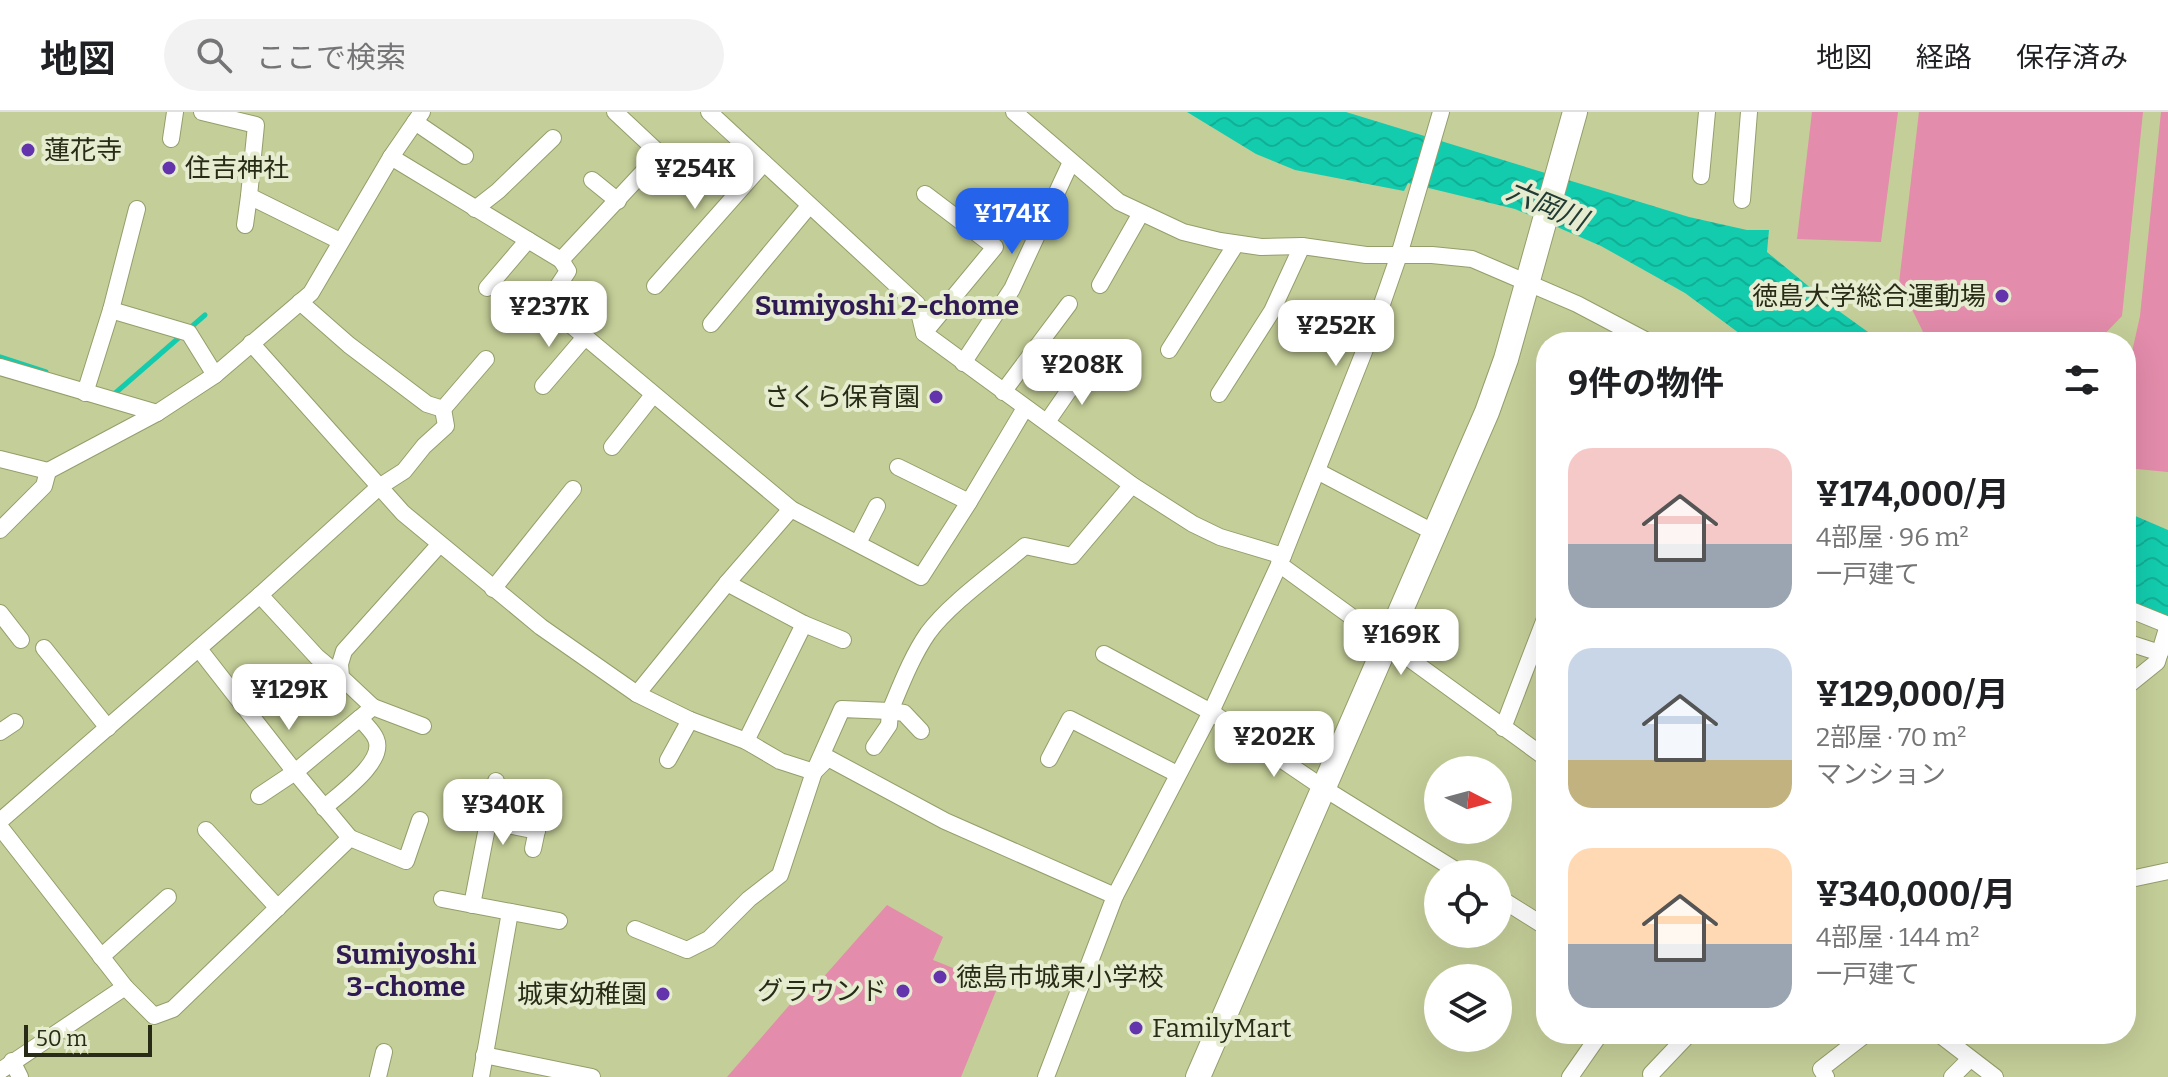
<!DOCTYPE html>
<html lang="ja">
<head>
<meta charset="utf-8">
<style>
	body { margin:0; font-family:Bitter,"Noto Sans JP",serif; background:#f2f2f2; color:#202124; height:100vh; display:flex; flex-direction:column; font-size:30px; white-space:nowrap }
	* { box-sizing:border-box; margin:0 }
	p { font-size:26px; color:#757577 }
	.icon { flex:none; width:44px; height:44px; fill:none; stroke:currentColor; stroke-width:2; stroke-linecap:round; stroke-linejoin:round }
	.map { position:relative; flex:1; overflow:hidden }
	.panel { position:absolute; left:1536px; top:220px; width:600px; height:712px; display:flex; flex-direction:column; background:#fff; border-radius:32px; box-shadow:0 8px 32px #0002 }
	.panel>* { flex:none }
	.needle { width:52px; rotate:96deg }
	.tools { position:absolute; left:1424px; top:644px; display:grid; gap:16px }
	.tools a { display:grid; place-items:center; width:88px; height:88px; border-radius:50%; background:#fff; box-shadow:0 8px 32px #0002; font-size:40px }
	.scale { position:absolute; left:24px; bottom:20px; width:128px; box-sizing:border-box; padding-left:8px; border:4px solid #282c16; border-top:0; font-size:22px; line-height:28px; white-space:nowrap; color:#282c16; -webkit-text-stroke:6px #e6ecd0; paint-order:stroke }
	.price { position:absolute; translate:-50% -68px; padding:0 18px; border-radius:16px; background:#fff; color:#222; font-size:26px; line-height:52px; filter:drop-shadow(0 2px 4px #0008) }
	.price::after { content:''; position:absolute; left:50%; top:48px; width:24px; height:18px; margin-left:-12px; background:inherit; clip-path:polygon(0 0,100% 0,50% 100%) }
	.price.current { background:#2563eb; color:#fff }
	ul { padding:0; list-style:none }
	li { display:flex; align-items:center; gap:24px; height:200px; padding:0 32px }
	li span { display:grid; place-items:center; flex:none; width:224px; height:160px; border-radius:24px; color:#555 }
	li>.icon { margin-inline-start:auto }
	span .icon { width:96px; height:96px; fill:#fffc; stroke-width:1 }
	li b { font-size:34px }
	h2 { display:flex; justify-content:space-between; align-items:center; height:96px; padding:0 32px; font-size:34px }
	header { display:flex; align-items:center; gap:48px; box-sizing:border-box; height:112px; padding:0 40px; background:#fff; border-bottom:2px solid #e0e0e0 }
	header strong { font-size:38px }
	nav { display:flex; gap:44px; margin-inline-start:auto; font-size:28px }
	.search { width:560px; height:72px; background:#f2f2f2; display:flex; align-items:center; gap:20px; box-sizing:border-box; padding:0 28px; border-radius:44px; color:#757577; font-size:30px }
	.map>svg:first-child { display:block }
	.pitch { fill:#e38cab }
	.water { fill:url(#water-waves) }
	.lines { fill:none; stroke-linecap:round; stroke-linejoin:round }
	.stream { stroke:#13ccae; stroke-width:5 }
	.street-casing { stroke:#949e6a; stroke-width:18 }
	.secondary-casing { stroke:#949e6a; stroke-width:26 }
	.street { stroke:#fff; stroke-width:16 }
	.secondary { stroke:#fff; stroke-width:24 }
	.poi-dot { fill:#6434ac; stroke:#e6ecd0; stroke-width:3 }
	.labels { text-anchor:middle; stroke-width:8; stroke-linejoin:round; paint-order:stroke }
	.poi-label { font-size:26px; fill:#282c16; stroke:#e6ecd0; text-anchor:start }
	.water-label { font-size:28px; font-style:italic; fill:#213b35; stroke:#e6ecd0 }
	.neighbourhood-label { font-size:28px; font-weight:bold; fill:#301a53; stroke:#e6ecd0 }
</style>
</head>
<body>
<header>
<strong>地図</strong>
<div class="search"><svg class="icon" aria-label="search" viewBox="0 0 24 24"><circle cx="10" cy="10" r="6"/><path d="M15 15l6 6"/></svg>ここで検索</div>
<nav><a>地図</a><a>経路</a><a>保存済み</a></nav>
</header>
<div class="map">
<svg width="2168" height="965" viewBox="0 0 2168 965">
	<defs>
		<pattern id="water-waves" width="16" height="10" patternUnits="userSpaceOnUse" patternTransform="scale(2)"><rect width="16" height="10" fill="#13ccae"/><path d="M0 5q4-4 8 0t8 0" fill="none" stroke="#12af95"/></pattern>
	</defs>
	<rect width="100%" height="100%" fill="#c4ce98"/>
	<!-- pitch -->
	<g class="pitch">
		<polygon points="1812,0 1898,0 1881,130 1797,127"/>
		<polygon points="1919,0 2143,0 2122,204 2097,230 1928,230 1899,171"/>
		<polygon points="2161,0 2168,0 2168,360 2126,356 2126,267 2140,204"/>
		<polygon points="887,793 943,825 933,848 998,874 961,965 727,965 793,889 806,885"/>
	</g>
	<!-- water -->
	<g class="water">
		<polygon points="1187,0 1346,0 1689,105 1747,118 1769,118 1767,140 1836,197 1882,230 1751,230 1685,181 1601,134 1515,97 1408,71 1404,79 1295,58 1256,42"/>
		<polygon points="2126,400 2168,418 2168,504 2126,488"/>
	</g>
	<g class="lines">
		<!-- stream -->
		<g class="stream">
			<polyline points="0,245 46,260"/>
			<polyline points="113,283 205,203"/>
		</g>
		<!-- street casing -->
		<g class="street-casing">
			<g id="street">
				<polyline points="202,0 256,13 249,84 340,129"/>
				<polyline points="615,0 660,42 561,148 568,159 546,192 791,397 921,465 969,390"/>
				<polyline points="709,0 917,192 924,221 1132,373 1193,412 1220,425 1283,444"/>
				<polyline points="1014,0 1119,90 1183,120 1220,129 1261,135 1302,134 1366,143 1432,143 1472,147 1577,192 1649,230"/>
				<polyline points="415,10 465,44"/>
				<polyline points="171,27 175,0"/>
				<polyline points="391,45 561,148"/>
				<polyline points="1701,64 1707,0"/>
				<polyline points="592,68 618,89"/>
				<polyline points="1742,88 1749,0"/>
				<polyline points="475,97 498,79 553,26"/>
				<polyline points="245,113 249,84"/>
				<polyline points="1100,173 1141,101"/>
				<polyline points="655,174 764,51"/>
				<polyline points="487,176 528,128"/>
				<polyline points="300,190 349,233 427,292 443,297 486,247"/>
				<polyline points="111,198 189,221 215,263"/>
				<polyline points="711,212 809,94"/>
				<polyline points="924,221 995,135 925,82"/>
				<polyline points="251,231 403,401 541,515 637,582 690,608 746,629 780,649 814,660 828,646 945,709 1115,784"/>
				<polyline points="1169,238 1236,132"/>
				<polyline points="963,251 1012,177 1071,50"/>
				<polyline points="0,255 157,301"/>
				<polyline points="543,274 585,225"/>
				<polyline points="1003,280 1069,192"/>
				<polyline points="85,281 111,198 137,97"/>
				<polyline points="1219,282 1272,199 1302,134"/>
				<polyline points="1047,310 1083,258"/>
				<polyline points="612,335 653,283"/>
				<polyline points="0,347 48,359 157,301 215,263 311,181 391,45 422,0"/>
				<polyline points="898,355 969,390 1025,296"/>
				<polyline points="1317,359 1435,421"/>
				<polyline points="0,418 44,374 48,359"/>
				<polyline points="858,431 877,394"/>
				<polyline points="1279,452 1546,646"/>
				<polyline points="493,477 573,377"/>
				<polyline points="260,483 317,545 341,565"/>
				<polyline points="2126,496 2168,513"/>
				<polyline points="0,501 21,528"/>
				<polyline points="804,512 843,528"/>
				<polyline points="2126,530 2160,541"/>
				<polyline points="44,536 108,616"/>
				<polyline points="199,537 295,660 350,726"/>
				<polyline points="1104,542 1211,600 1325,677 1462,762"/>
				<polyline points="2126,575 2157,550 2168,513"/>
				<polyline points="637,582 727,471"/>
				<polyline points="373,595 423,614"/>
				<polyline points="360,606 373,595 341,565 340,552 344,539 439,433"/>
				<polyline points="1503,616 1546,504"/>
				<polyline points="0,620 15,610"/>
				<polyline points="746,629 804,512 727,471 791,397"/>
				<polyline points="874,635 889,613 890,599 904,601 921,619"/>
				<polyline points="1049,647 1070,607 1177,662"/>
				<polyline points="668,648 690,608"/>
				<path d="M259,684L295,660L360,606C365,613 373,619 376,627C386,650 339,682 324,696"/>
				<polyline points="0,709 260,483 379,375 404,359 424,334 446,314 443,297"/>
				<polyline points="488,709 537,719"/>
				<polyline points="0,715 125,875 154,904 173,897 350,726 406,749 420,708"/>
				<polyline points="206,718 278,796"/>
				<polyline points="533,737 545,680"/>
				<polyline points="2126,768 2168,759"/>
				<polyline points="1498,785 1546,815"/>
				<polyline points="442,787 559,809"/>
				<polyline points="472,793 496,669"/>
				<path d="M635,817L687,838L709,827L749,787L780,763L814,660L842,597L890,599C901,573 912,544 928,521C950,491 996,459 1025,434L1072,444L1132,373"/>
				<polyline points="101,845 168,785"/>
				<polyline points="1939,922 1995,965"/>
				<polyline points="484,943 592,965"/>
				<polyline points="12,949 20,965"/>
				<polyline points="0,959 125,875"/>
				<polyline points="1651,962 1689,922"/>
				<polyline points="378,965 384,940"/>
				<polyline points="481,965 510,800"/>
				<polyline points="1046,965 1115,784 1211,600 1283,444 1375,212 1399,143 1441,0"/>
				<polyline points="1570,965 1600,922"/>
				<polyline points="1826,965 1821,957 1866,922"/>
				<polyline points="1952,965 1970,947"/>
			</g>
		</g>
		<!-- secondary casing -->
		<g class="secondary-casing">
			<polyline id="secondary" points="1198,965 1487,300 1506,247 1575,0"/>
		</g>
		<!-- street -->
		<use href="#street" class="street"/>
		<!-- secondary -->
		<use href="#secondary" class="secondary"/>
	</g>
	<!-- markers -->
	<g class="poi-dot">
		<circle cx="28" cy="38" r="8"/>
		<circle cx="169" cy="56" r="8"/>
		<circle cx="2002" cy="184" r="8"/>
		<circle cx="936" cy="285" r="8"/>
		<circle cx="940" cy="865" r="8"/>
		<circle cx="903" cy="879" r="8"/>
		<circle cx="663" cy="882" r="8"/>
		<circle cx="1136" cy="916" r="8"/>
	</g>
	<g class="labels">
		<!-- poi labels -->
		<g class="poi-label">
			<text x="44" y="47">蓮花寺</text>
			<text x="185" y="65">住吉神社</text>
			<text x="1986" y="193" text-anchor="end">徳島大学総合運動場</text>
			<text x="920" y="294" text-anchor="end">さくら保育園</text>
			<text x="956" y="874">徳島市城東小学校</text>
			<text x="887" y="888" text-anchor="end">グラウンド</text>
			<text x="647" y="891" text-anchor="end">城東幼稚園</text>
			<text x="1152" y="925">FamilyMart</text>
		</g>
		<!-- water labels -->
		<g class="water-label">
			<text transform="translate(1547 93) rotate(23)" y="10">六岡川</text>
		</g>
		<!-- neighbourhood labels -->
		<g class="neighbourhood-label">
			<text x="887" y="203">Sumiyoshi 2-chome</text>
			<text x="406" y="852">Sumiyoshi<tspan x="406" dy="32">3-chome</tspan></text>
		</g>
	</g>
</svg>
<div class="tools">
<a><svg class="needle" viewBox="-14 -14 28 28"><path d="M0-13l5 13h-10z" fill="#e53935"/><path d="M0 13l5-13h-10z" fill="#757577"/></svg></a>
<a><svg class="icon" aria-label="locate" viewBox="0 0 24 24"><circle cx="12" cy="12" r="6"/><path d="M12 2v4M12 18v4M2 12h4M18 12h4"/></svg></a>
<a><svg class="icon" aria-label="layers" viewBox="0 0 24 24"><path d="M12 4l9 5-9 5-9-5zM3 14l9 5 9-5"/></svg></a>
</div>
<div class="scale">50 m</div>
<b class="price" style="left:695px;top:99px">¥254K</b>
<b class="price current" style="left:1012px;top:144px">¥174K</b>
<b class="price" style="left:549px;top:237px">¥237K</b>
<b class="price" style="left:1336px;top:256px">¥252K</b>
<b class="price" style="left:1082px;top:295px">¥208K</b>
<b class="price" style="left:1401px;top:565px">¥169K</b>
<b class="price" style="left:289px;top:620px">¥129K</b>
<b class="price" style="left:1274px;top:667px">¥202K</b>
<b class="price" style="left:503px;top:735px">¥340K</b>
<section class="panel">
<h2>9件の物件<svg class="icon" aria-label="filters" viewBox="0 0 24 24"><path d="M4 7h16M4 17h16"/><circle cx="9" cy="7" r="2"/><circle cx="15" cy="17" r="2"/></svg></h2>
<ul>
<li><span style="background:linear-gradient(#f6c9c9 60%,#9aa5b1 0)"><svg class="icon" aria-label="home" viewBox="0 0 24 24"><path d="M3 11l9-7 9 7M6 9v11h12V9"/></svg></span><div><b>¥174,000/月</b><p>4部屋 · 96 m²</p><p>一戸建て</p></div></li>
<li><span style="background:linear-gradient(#c9d6e8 70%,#c2b280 0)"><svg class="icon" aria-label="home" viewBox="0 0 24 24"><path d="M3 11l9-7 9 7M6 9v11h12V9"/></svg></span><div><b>¥129,000/月</b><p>2部屋 · 70 m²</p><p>マンション</p></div></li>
<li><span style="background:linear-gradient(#ffd9b3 60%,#9aa5b1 0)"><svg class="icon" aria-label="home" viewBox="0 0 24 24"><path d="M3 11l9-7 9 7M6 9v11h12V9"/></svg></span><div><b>¥340,000/月</b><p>4部屋 · 144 m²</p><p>一戸建て</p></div></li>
</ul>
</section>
</div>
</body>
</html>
